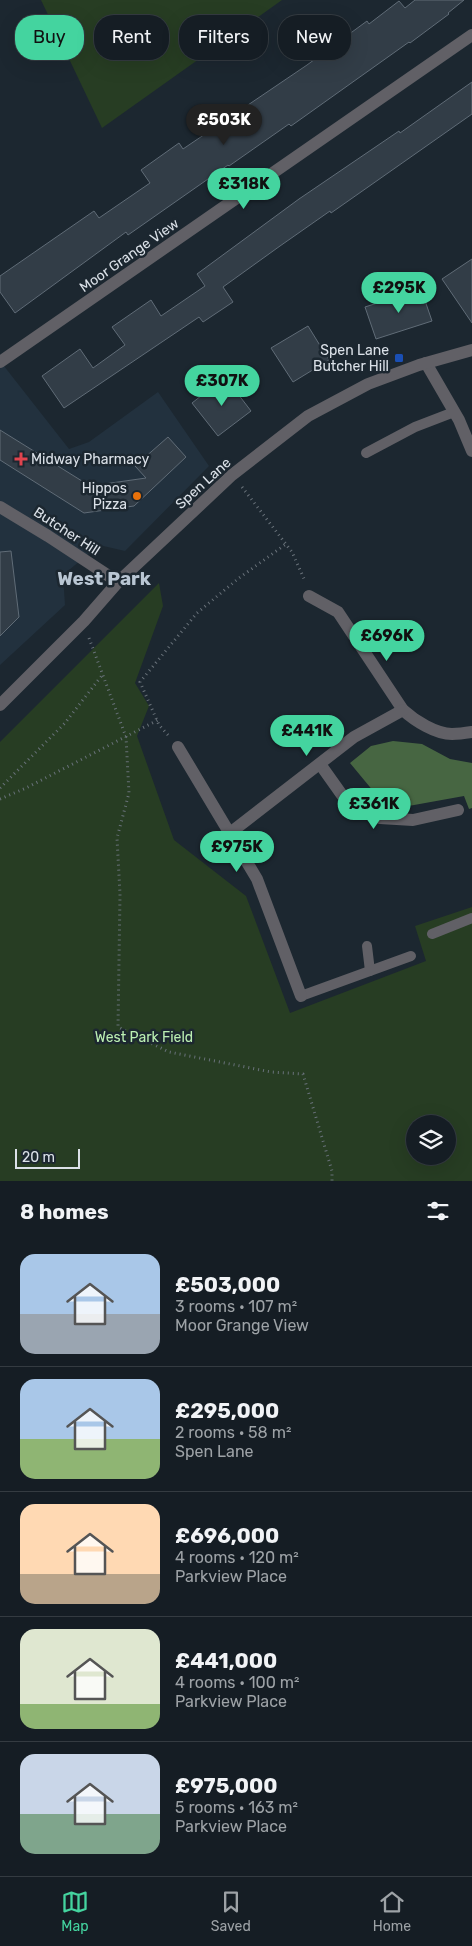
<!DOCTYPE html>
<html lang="en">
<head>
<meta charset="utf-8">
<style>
	body { margin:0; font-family:Rubik,sans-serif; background:#1e262c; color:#f1f3f6; height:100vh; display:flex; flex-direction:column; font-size:19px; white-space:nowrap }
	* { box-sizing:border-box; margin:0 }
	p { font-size:16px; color:#9da2a6 }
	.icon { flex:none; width:28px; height:28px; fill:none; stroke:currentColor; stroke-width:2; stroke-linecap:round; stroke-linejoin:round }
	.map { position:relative; height:1181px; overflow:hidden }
	.details { display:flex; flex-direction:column; background:#151d24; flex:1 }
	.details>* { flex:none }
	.hud { position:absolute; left:15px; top:15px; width:442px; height:45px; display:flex; gap:10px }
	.fabs { position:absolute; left:406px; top:1115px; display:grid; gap:10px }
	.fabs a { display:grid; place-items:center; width:50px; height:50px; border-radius:50%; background:#151d24; box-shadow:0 5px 20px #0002,0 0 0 1px #343b41; font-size:25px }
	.scale { position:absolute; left:15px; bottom:12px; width:65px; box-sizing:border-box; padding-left:5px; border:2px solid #dbe1e8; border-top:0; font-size:14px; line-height:18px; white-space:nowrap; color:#dbe1e8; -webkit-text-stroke:4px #1c2730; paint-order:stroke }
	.price { position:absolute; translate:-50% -42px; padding:0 11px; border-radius:18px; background:#44d49f; color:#111; font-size:16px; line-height:32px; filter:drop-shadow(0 1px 2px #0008) }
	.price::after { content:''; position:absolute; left:50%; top:30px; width:15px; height:11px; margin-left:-8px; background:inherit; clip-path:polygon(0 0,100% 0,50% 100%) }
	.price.active { background:#222; color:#fff }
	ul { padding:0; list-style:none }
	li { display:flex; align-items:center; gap:15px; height:125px; padding:0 20px }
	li+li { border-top:1px solid #343b41 }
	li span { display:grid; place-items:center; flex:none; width:140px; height:100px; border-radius:15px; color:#555 }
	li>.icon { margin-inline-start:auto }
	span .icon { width:60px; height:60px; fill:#fffc; stroke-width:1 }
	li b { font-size:21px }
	h2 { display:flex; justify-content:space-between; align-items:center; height:60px; padding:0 20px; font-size:21px }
	.chip { padding:0 18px; border-radius:20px; background:#151d24; box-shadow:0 5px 20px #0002,0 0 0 1px #343b41; font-size:18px; line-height:45px }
	.chip.active { background:#44d49f; color:#111 }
	.tab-bar { display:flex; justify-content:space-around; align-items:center; height:70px; border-top:1px solid #343b41; background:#151d24; font-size:14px; color:#9da2a6 }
	.tab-bar a { display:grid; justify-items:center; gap:2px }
	.tab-bar .active { color:#44d49f }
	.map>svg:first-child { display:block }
	.built { fill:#22313e }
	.green { fill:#273d23; fill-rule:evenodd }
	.forest { fill:#476642 }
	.building { fill:#323d47; stroke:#606c77 }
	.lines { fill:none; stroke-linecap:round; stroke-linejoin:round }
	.path { stroke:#69727a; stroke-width:3; stroke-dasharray:1 4; stroke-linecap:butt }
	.service { stroke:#616066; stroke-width:10 }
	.minor { stroke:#616066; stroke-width:12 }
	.tertiary { stroke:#616066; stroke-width:12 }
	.transit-dot { fill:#1a4fb4; stroke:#1c2730; stroke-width:2 }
	.health-dot { fill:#e0444e; stroke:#1c2730; stroke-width:2 }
	.food-dot { fill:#e8710a; stroke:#1c2730; stroke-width:2 }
	.labels { text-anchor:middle; stroke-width:5; stroke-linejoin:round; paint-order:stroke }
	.street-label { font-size:14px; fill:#dbe1e8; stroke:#1c2730 }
	.poi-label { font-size:14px; fill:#dbe1e8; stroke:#1c2730; text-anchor:end }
	.park-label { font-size:14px; fill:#bbefb2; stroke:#1c2730 }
	.district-label { font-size:19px; font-weight:bold; fill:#b9c6d3; stroke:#1c2730 }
</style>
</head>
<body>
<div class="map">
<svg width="472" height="1181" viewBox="0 0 472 1181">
	<rect width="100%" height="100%" fill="#1c2730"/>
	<!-- built -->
	<polygon class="built" points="0,361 69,449 89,442 158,392 209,466 125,551 99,545 63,575 65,605 0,665"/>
	<!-- green -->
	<g class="green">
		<polygon points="41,0 282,0 102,128"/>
		<path d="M159,583L163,606L135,683L149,706L137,736L174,840L246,896L290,1013L426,961L415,926L472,907V1181H0V742ZM415,1124H448V1156H415Z"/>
	</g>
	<!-- forest -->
	<polygon class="forest" points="393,741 422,744 450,759 472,763 472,808 469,809 464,796 403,807 379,798 350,763 371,746"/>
	<!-- building -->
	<g class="building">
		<polygon points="415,0 464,0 448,13 449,14 410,43 409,42 291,126 289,124 229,166 228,165 128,235 126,232 15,313 0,292 0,276 94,211 99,218 150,183 141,170 179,143 183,149 307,65 367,21 369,24 399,1 405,8"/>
		<polygon points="472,82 472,114 331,213 330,211 280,246 223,287 233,302 203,322 199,317 64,408 42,376 80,349 93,368 125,345 112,327 151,300 161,316 205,286 197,274 299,199 399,131 400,133"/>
		<polygon points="472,259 472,323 442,279"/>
		<polygon points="421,289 432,321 376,339 365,307"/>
		<polygon points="308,326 329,360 293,382 271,348"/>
		<polygon points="225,377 251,411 218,436 192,403"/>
		<polygon points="0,430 90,486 146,478 135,466 168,437 186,457 134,506 84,513 0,460"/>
		<polygon points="11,551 19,617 0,636 0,552"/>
	</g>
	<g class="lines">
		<!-- path -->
		<g class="path">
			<polyline points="242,487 292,552 305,581"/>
			<polyline points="89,638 126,737 129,793 117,838 120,894 118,1027 169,1052 271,1072 303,1074 332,1171 332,1181"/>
			<polyline points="168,735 159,725 140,682 197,613 239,578 286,544"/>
			<polyline points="0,788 65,723 103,674"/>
			<polyline points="0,799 26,788 158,720"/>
		</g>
		<!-- service -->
		<g class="service">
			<polyline points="366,453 415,427 454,412"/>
			<polyline points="432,934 472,918"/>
			<polyline points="367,946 370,971"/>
			<polyline points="301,996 411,956"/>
		</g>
		<!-- minor -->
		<g class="minor">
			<polyline points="0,362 472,35"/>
			<polyline points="426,363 459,420 472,451"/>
			<polyline points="0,507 48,536 118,582"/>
			<path d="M309,596L338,612L403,710C415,721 436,734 452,734C459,734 466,733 472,732"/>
			<polyline points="178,747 257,879 301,996"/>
			<polyline points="320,764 342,795 380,818 413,820 458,810"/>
			<polyline points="230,833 354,737 403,710"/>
		</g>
		<!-- tertiary -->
		<polyline class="tertiary" points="0,705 84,621 118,582 232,475 308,416 368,384 419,365 472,350"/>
	</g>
	<!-- markers -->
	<rect class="transit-dot" x="394" y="353" width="10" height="10" rx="2.5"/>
	<path class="health-dot" d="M18.5 451.5h5v5h5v5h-5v5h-5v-5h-5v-5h5z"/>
	<circle class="food-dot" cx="137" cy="496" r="5"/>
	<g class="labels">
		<!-- street labels -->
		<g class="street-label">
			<text transform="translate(129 255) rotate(-35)" y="5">Moor Grange View</text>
			<text transform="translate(203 483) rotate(-42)" y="5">Spen Lane</text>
			<text transform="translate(67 531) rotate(33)" y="5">Butcher Hill</text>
		</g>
		<!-- poi labels -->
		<g class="poi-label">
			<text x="389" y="355">Spen Lane<tspan x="389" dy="16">Butcher Hill</tspan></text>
			<text x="31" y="464" text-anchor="start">Midway Pharmacy</text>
			<text x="127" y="493">Hippos<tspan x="127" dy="16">Pizza</tspan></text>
		</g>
		<!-- park labels -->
		<g class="park-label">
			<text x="144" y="1042">West Park Field</text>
		</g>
		<!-- district labels -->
		<g class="district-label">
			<text x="104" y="585">West Park</text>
		</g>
	</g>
</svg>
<div class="fabs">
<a><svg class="icon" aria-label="layers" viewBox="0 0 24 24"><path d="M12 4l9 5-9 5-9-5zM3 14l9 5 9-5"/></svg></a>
</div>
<div class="scale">20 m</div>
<b class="price active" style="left:224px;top:146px">£503K</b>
<b class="price" style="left:244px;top:210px">£318K</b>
<b class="price" style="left:399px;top:314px">£295K</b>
<b class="price" style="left:222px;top:407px">£307K</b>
<b class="price" style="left:387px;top:662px">£696K</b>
<b class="price" style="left:307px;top:757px">£441K</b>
<b class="price" style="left:374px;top:830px">£361K</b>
<b class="price" style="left:237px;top:873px">£975K</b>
<div class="hud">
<a class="chip active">Buy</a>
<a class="chip">Rent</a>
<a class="chip">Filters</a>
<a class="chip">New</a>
</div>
</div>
<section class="details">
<h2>8 homes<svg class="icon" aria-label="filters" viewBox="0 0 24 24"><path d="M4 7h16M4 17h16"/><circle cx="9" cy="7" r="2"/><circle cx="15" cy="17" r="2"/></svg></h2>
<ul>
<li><span style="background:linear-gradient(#a9c7e8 60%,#9aa5b1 0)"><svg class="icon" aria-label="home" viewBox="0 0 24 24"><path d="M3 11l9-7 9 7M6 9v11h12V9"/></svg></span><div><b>£503,000</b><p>3 rooms · 107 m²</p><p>Moor Grange View</p></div></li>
<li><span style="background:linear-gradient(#a9c7e8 60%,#8fb573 0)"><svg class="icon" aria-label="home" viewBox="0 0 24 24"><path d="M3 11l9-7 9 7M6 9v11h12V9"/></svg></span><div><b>£295,000</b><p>2 rooms · 58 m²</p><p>Spen Lane</p></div></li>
<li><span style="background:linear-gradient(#ffd9b3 70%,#b9a48a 0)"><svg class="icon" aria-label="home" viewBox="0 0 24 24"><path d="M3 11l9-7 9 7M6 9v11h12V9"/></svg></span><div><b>£696,000</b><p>4 rooms · 120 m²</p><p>Parkview Place</p></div></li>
<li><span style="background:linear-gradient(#dfe7d0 75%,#8fb573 0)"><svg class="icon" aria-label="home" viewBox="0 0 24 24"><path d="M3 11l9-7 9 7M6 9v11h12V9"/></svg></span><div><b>£441,000</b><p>4 rooms · 100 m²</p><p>Parkview Place</p></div></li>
<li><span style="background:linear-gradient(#c9d6e8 60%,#7fa58c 0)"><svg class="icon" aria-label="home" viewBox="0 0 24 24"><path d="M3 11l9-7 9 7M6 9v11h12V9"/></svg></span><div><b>£975,000</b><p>5 rooms · 163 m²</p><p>Parkview Place</p></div></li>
</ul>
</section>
<nav class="tab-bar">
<a class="active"><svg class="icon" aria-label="map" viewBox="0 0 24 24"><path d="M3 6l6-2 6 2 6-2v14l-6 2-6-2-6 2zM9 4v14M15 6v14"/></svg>Map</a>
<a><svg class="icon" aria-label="saved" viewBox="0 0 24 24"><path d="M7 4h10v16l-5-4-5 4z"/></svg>Saved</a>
<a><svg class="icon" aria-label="home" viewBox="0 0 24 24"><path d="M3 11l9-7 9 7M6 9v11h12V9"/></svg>Home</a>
</nav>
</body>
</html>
